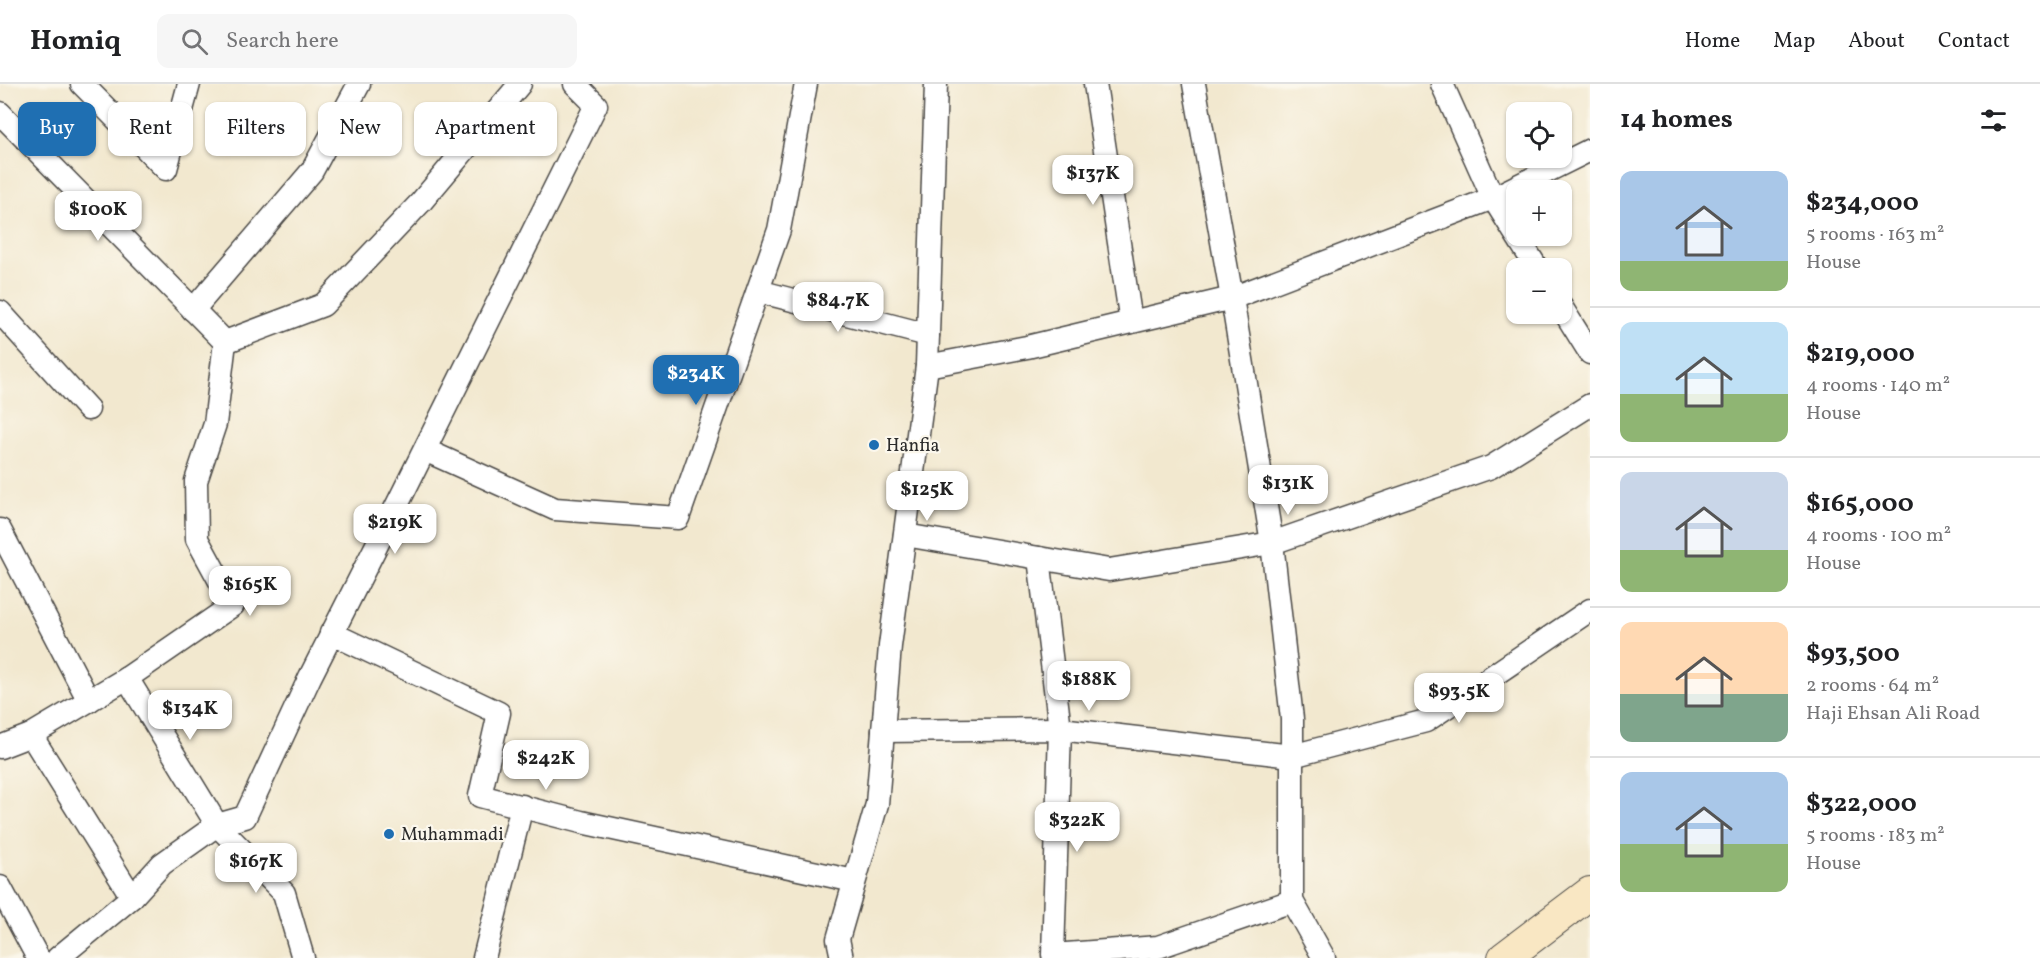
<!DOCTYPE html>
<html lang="en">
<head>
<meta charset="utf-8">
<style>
	body { margin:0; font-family:Vollkorn,serif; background:#f6f6f6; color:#202124; height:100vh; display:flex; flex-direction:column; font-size:22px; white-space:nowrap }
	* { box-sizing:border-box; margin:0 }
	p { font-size:20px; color:#757577 }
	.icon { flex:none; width:33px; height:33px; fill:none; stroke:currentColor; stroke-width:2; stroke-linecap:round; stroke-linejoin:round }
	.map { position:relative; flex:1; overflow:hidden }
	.sheet { display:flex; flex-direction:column; background:#fff; width:450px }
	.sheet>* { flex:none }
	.guide { position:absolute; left:18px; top:18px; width:570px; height:54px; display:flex; gap:12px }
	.buttons { position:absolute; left:1506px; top:18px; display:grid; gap:12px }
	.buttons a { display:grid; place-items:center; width:66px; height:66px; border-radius:12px; background:#fff; box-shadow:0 2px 4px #0004; font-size:30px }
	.price { position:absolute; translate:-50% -51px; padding:0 14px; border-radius:12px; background:#fff; color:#222; font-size:20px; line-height:39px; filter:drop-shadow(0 2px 3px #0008) }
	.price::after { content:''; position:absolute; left:50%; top:36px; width:18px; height:14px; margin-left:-9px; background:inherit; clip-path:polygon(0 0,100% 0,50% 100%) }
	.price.current { background:#1f6fb2; color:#fff }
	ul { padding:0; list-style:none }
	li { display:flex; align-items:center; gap:18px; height:150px; padding:0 30px }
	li+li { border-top:2px solid #e0e0e0 }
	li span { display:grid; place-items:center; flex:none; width:168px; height:120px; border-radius:12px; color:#555 }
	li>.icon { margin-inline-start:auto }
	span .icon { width:72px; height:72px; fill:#fffc; stroke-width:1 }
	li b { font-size:26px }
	h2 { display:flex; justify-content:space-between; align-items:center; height:72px; padding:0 30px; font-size:26px }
	.tag { padding:0 21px; border-radius:12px; background:#fff; box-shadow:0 2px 4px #0004; font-size:21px; line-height:54px }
	.tag.current { background:#1f6fb2; color:#fff }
	header { display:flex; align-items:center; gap:36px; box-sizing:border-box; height:84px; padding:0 30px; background:#fff; border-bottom:2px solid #e0e0e0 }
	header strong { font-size:28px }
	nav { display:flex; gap:33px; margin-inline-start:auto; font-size:21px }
	.search { width:420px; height:54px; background:#f6f6f6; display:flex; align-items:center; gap:15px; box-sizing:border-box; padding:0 21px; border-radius:12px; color:#757577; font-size:22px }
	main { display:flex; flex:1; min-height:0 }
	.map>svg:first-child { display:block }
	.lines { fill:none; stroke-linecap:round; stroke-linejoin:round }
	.street-casing { stroke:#494744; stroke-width:25 }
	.secondary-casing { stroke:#494744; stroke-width:34 }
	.street { stroke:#fff; stroke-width:22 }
	.secondary { stroke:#f9e7c3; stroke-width:32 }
	.poi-dot { fill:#1f6fb2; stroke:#fbf7ec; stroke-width:2 }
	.labels { text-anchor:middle; stroke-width:4.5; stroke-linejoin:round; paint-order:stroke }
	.poi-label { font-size:18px; fill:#2b2b2b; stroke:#fbf7ec; text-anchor:start }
</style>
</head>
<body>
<header>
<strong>Homiq</strong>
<div class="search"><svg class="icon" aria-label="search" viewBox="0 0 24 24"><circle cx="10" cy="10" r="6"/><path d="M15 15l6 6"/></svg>Search here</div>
<nav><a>Home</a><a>Map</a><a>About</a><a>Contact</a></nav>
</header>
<main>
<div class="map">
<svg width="1590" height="874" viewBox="0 0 1590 874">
	<rect width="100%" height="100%" fill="#fbf7ec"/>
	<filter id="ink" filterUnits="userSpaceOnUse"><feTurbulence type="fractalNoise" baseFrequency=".0167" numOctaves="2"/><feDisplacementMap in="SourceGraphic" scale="12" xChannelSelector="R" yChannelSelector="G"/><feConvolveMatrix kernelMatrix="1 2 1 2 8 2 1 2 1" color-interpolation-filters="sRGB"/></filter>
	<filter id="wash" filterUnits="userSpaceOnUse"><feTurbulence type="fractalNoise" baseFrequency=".008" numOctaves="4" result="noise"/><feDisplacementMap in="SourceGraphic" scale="24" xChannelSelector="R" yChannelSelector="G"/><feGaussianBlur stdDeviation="1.35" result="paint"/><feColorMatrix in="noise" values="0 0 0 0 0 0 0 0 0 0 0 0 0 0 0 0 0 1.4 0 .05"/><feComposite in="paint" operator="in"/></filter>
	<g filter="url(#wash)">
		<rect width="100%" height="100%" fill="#f2e8cf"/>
	</g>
	<g filter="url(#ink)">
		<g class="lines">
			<!-- street casing -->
			<g class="street-casing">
				<g id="street">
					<polyline points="82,0 166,85 189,0"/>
					<polyline points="1095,0 1131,238"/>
					<polyline points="1194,0 1232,214 1272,459 1292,635 1292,817 1324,874"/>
					<polyline points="1442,0 1493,114 1537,184"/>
					<polyline points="0,29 225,258"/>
					<polyline points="758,207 928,251"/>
					<polyline points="1562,224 1590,269"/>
					<polyline points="193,226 312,87 359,0"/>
					<polyline points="0,228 88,325"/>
					<polyline points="225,258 323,221 421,118 520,0"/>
					<polyline points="927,282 1027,263 1232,214 1493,114 1590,66"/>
					<polyline points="425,366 555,425 678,434 779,146 806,0"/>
					<polyline points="0,446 89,617"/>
					<polyline points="905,451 1109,486 1272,459 1491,383 1590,321"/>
					<polyline points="1039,474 1060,645 1053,871 1158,863 1292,817"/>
					<polyline points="331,549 499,629 480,712 581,738 854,797"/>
					<polyline points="127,594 217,741 284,809 303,874"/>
					<polyline points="883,647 1060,645 1292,672 1426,637 1590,526"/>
					<polyline points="31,651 132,813"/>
					<polyline points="0,663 31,651 127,594 233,521 197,455 196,397 215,340 225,258"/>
					<polyline points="0,803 38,874"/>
					<polyline points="58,874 132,813 162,780 217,741 245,733 310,593 397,421 596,21 575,0"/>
					<polyline points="484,874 522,722"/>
					<polyline points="842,874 838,855 877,720 890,562 927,282 936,0"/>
				</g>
			</g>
			<!-- secondary casing -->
			<g class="secondary-casing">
				<polyline id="secondary" points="1504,874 1590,809"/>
			</g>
			<!-- street -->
			<use href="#street" class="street"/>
			<!-- secondary -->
			<use href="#secondary" class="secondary"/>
		</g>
	</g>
	<!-- markers -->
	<g class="poi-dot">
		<circle cx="874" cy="361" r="6"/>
		<circle cx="389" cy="750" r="6"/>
	</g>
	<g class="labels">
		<!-- poi labels -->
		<g class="poi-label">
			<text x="886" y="367">Hanfia</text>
			<text x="401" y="756">Muhammadi</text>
		</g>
	</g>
</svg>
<div class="buttons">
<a><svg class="icon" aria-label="locate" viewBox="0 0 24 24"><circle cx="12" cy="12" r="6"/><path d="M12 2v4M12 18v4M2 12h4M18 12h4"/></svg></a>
<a>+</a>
<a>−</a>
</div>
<b class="price" style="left:1093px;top:122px">$137K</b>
<b class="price" style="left:98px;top:158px">$100K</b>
<b class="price" style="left:838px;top:249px">$84.7K</b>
<b class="price current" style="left:696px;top:322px">$234K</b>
<b class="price" style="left:1288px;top:432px">$131K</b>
<b class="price" style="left:927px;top:438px">$125K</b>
<b class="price" style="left:395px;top:471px">$219K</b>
<b class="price" style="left:250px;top:533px">$165K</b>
<b class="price" style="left:1089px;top:628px">$188K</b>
<b class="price" style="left:1459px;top:640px">$93.5K</b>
<b class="price" style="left:190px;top:657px">$134K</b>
<b class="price" style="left:546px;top:707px">$242K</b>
<b class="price" style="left:1077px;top:769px">$322K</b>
<b class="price" style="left:256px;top:810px">$167K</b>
<div class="guide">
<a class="tag current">Buy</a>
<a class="tag">Rent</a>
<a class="tag">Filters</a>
<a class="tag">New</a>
<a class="tag">Apartment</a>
</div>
</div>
<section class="sheet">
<h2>14 homes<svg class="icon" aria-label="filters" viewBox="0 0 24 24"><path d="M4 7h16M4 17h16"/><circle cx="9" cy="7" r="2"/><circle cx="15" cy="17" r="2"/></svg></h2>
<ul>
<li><span style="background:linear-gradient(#a9c7e8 75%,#8fb573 0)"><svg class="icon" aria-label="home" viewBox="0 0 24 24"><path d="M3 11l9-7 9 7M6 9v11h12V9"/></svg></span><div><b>$234,000</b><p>5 rooms · 163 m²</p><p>House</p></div></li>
<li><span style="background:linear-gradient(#bfe0f5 60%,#8fb573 0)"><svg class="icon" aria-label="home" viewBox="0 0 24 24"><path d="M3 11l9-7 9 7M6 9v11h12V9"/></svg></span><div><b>$219,000</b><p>4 rooms · 140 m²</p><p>House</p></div></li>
<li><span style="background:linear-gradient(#c9d6e8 65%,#8fb573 0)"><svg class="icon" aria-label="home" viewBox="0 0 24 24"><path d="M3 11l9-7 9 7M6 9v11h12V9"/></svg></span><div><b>$165,000</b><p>4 rooms · 100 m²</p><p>House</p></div></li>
<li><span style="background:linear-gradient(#ffd9b3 60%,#7fa58c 0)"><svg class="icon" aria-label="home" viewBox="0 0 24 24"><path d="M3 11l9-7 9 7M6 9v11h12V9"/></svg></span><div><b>$93,500</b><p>2 rooms · 64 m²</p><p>Haji Ehsan Ali Road</p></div></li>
<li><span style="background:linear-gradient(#a9c7e8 60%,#8fb573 0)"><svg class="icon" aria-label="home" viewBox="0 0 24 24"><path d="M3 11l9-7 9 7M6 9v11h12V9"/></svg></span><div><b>$322,000</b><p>5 rooms · 183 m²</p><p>House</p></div></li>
</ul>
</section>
</main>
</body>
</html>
